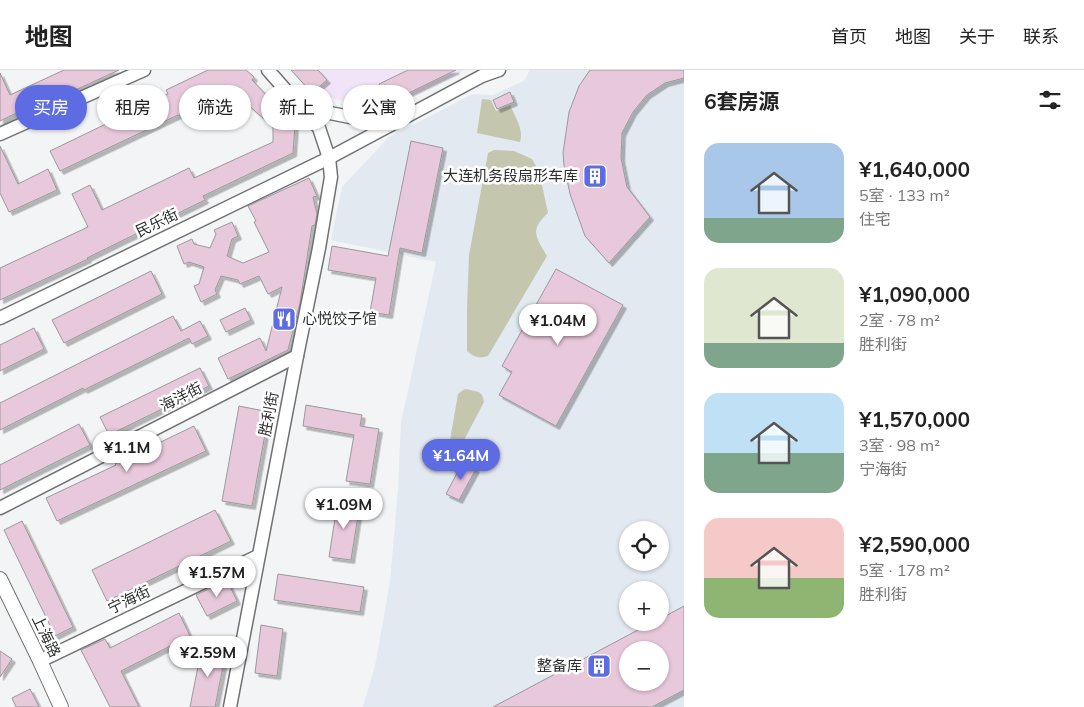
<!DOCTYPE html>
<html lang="zh">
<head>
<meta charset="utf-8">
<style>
	body { margin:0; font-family:Mulish,"Noto Sans SC",sans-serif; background:#f2f2f2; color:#222; height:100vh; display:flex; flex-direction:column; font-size:19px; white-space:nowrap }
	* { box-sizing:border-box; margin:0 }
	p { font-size:16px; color:#767676 }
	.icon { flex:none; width:28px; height:28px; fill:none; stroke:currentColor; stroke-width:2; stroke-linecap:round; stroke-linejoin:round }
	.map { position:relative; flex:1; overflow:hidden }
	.details { display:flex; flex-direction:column; background:#fff; width:400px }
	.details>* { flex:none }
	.top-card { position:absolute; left:15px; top:15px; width:475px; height:45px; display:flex; gap:10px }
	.buttons { position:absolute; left:619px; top:451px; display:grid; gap:10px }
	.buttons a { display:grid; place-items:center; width:50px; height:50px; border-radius:50%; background:#fff; box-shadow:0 1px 4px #0004; font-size:25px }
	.price { position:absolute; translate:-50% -42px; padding:0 11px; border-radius:18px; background:#fff; color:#222; font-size:16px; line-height:32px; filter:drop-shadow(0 1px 2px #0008) }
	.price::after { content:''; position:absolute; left:50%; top:30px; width:15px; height:11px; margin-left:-8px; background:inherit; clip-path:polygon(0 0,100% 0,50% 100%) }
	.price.on { background:#5d6ce3; color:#fff }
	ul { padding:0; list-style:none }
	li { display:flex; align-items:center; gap:15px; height:125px; padding:0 20px }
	li span { display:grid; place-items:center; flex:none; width:140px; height:100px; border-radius:15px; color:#555 }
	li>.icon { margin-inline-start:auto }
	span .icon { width:60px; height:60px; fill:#fffc; stroke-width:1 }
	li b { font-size:21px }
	h2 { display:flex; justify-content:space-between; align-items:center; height:60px; padding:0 20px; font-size:21px }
	.chip { padding:0 18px; border-radius:22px; background:#fff; box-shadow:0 1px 4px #0004; font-size:18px; line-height:45px }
	.chip.on { background:#5d6ce3; color:#fff }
	header { display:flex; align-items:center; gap:30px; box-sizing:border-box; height:70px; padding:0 25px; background:#fff; border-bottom:1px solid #e0e0e0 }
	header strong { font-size:24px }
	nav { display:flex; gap:28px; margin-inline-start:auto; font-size:18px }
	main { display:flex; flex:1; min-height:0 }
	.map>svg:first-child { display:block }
	.built { fill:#e2e9f0; fill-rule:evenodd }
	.education { fill:#f2e4f8 }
	.green { fill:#c4c7ae }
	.building { fill:#e8c8db; stroke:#9b999a; fill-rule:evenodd; filter:url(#shadow) }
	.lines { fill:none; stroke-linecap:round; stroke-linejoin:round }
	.tertiary-casing { stroke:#707173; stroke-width:15 }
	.secondary-casing { stroke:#707173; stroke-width:16 }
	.tertiary { stroke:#fff; stroke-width:12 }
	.secondary { stroke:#fff; stroke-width:14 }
	.labels { text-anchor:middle; stroke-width:5; stroke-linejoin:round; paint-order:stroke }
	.poi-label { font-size:15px; fill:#2d2e2f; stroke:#fff; text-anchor:end }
	.street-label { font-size:15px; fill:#2d2e2f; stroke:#fff }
</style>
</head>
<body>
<header>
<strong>地图</strong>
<nav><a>首页</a><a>地图</a><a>关于</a><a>联系</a></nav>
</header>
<main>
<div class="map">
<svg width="684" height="637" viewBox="0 0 684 637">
	<defs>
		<filter id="shadow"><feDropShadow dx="3.5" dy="3.5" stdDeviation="0" flood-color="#0004"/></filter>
	</defs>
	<rect width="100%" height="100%" fill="#f2f4f5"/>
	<!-- built -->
	<path class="built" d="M530,0H684V637H363L375,596L390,512L398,420L401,353L436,192L331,170L342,117L389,67L473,24L493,25L524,11ZM628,460H660V492H628ZM628,520H660V552H628ZM628,580H660V612H628Z"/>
	<!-- education -->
	<polygon class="education" points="298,0 462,0 461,2 387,37 322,27"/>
	<!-- green -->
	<g class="green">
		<path d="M482,29L491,30L496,41L510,35C515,47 524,59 520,72L477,63Z"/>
		<path d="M494,80L514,81L532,89L539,101L548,143C529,160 536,167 547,186L488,286C479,289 474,287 467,281V239L469,185L488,83Z"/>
		<path d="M466,319L479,322L482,325L484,332L463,372C459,375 456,376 452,374L450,370L458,324L463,320Z"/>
	</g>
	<!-- building -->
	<g class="building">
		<polygon points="64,0 119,0 32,40 31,36 0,51 0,3 10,25"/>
		<polygon points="208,0 246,0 254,7 252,10 295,55 293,83 203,126 205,130 87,188 88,189 0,230 0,198 88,157 72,124 90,115 102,140 189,98 194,108 273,72 273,57 238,26 237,27 230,21 178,46 178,45 60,101 50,81 168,24 166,20"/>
		<polygon points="291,0 318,0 327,10 312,23"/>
		<polygon points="408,0 456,0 388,33 379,14"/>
		<polygon points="590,0 684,0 684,8 665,13 647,25 633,42 622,63 621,88 627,117 650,147 609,193 585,166 570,124 564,95 563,83 569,42 579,16"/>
		<polygon points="510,22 514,32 497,39 493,30"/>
		<polygon points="411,71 443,78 422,183 400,178 389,245 370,242 376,208 328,200 332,176 388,186"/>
		<polygon points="0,76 18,114 48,99 57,120 9,142 0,123"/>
		<polygon points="309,108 317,126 313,127 317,144 315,155 312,156 300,233 288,280 228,309 218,288 260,268 266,281 282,217 268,224 259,206 240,214 238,210 221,206 215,220 217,224 201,232 194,216 199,214 204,197 189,192 184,194 177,176 192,169 194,174 210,178 216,164 214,160 232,152 238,166 232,169 227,186 243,193 269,182 254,152 256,151 248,136"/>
		<polygon points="556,199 623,235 556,356 499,325 512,302 502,296"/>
		<polygon points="151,201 162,224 64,273 52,250"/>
		<polygon points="245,238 251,250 226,262 220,250"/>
		<polygon points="173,246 181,261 200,251 208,266 192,274 189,268 84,320 83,318 0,360 0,333"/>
		<polygon points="34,258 44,279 0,301 0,275"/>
		<polygon points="200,298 209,316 109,365 100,347"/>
		<polygon points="306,335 362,345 360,356 379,359 370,414 346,411 354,365 303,356"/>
		<polygon points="239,336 269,342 252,436 222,431"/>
		<polygon points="79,354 90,375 0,420 0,395"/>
		<polygon points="194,356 206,381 57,451 46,428 116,395 115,394"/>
		<polygon points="463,392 476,399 459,430 446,424"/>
		<polygon points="338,429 360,433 351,490 329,487"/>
		<polygon points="215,440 231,471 107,531 92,500"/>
		<polygon points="22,451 73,557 55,566 4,460"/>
		<polygon points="278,504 364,517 360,542 274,530"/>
		<polygon points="227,510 237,531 207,546 196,525"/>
		<path d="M684,536V620L652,637H493L653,552H660V549ZM628,580H660V612H628Z"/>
		<polygon points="179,543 190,566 121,601 139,637 110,637 81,580 105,569 110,578"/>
		<polygon points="261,555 283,559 277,606 255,603"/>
		<polygon points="202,576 226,581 215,637 190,637"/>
		<polygon points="0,581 12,589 0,607"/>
		<polygon points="30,619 39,637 16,637 12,628"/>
	</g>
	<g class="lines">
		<!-- tertiary casing -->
		<g class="tertiary-casing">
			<g id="tertiary">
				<polyline points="300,37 390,55"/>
				<polyline points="0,64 144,0"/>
				<polyline points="0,248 329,88 482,6 499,0"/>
				<polyline points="0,438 297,286"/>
				<polyline points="40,591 258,486"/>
				<polyline points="230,637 297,286 319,178 331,107 329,88 319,58 268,0"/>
			</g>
		</g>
		<!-- secondary casing -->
		<g class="secondary-casing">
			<polyline id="secondary" points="0,509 40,591 61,637"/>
		</g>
		<!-- tertiary -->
		<use href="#tertiary" class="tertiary"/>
		<!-- secondary -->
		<use href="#secondary" class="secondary"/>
	</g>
	<!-- icons -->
	<defs>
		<g id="building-square" transform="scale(1.25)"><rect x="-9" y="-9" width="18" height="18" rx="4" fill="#5d6ce3" stroke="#fff"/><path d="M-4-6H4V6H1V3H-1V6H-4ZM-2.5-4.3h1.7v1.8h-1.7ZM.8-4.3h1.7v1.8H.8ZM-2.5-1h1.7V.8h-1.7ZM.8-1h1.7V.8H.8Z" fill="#fff"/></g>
		<g id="restaurant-square" transform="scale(1.25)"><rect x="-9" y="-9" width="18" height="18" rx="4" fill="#5d6ce3" stroke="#fff"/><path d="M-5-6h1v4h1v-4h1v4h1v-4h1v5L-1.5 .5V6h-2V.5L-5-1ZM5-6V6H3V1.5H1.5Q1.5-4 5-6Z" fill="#fff"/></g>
	</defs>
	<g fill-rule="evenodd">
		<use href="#building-square" x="595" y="106"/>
		<use href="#restaurant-square" x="284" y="249"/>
		<use href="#building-square" x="599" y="596"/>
	</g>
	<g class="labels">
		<!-- poi labels -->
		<g class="poi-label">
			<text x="578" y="111">大连机务段扇形车库</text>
			<text x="302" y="254" text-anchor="start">心悦饺子馆</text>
			<text x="582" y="601">整备库</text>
		</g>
		<!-- street labels -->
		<g class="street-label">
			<text transform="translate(157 153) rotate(-26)" y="5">民乐街</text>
			<text transform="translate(181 327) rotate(-27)" y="5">海洋街</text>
			<text transform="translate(269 344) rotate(-79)" y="5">胜利街</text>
			<text transform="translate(129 530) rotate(-26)" y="5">宁海街</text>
			<text transform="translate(46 566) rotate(64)" y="5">上海路</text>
		</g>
	</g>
</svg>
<div class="buttons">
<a><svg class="icon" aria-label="locate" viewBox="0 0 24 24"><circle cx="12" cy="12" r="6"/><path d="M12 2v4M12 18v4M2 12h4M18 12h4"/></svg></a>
<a>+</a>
<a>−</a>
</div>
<b class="price" style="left:558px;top:276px">¥1.04M</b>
<b class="price" style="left:127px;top:403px">¥1.1M</b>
<b class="price on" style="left:461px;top:411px">¥1.64M</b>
<b class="price" style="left:344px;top:460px">¥1.09M</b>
<b class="price" style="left:217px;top:528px">¥1.57M</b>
<b class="price" style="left:208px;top:608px">¥2.59M</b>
<div class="top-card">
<a class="chip on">买房</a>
<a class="chip">租房</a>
<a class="chip">筛选</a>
<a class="chip">新上</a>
<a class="chip">公寓</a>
</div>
</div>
<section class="details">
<h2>6套房源<svg class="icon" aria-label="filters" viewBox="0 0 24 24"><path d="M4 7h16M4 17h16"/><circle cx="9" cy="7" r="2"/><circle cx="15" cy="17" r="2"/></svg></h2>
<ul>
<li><span style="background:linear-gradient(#a9c7e8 75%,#7fa58c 0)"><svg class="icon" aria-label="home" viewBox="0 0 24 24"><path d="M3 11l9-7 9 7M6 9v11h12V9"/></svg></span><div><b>¥1,640,000</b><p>5室 · 133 m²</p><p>住宅</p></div></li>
<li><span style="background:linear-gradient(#dfe7d0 75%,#7fa58c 0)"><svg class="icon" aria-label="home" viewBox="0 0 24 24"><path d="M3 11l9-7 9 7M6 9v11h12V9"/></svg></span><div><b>¥1,090,000</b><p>2室 · 78 m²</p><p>胜利街</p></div></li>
<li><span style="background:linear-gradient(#bfe0f5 60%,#7fa58c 0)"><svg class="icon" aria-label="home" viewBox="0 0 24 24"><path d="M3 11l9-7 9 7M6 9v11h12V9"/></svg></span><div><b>¥1,570,000</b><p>3室 · 98 m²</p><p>宁海街</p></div></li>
<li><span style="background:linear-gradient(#f6c9c9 60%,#8fb573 0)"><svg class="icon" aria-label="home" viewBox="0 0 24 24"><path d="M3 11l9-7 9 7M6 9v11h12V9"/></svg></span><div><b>¥2,590,000</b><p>5室 · 178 m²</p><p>胜利街</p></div></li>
</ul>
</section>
</main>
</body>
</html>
